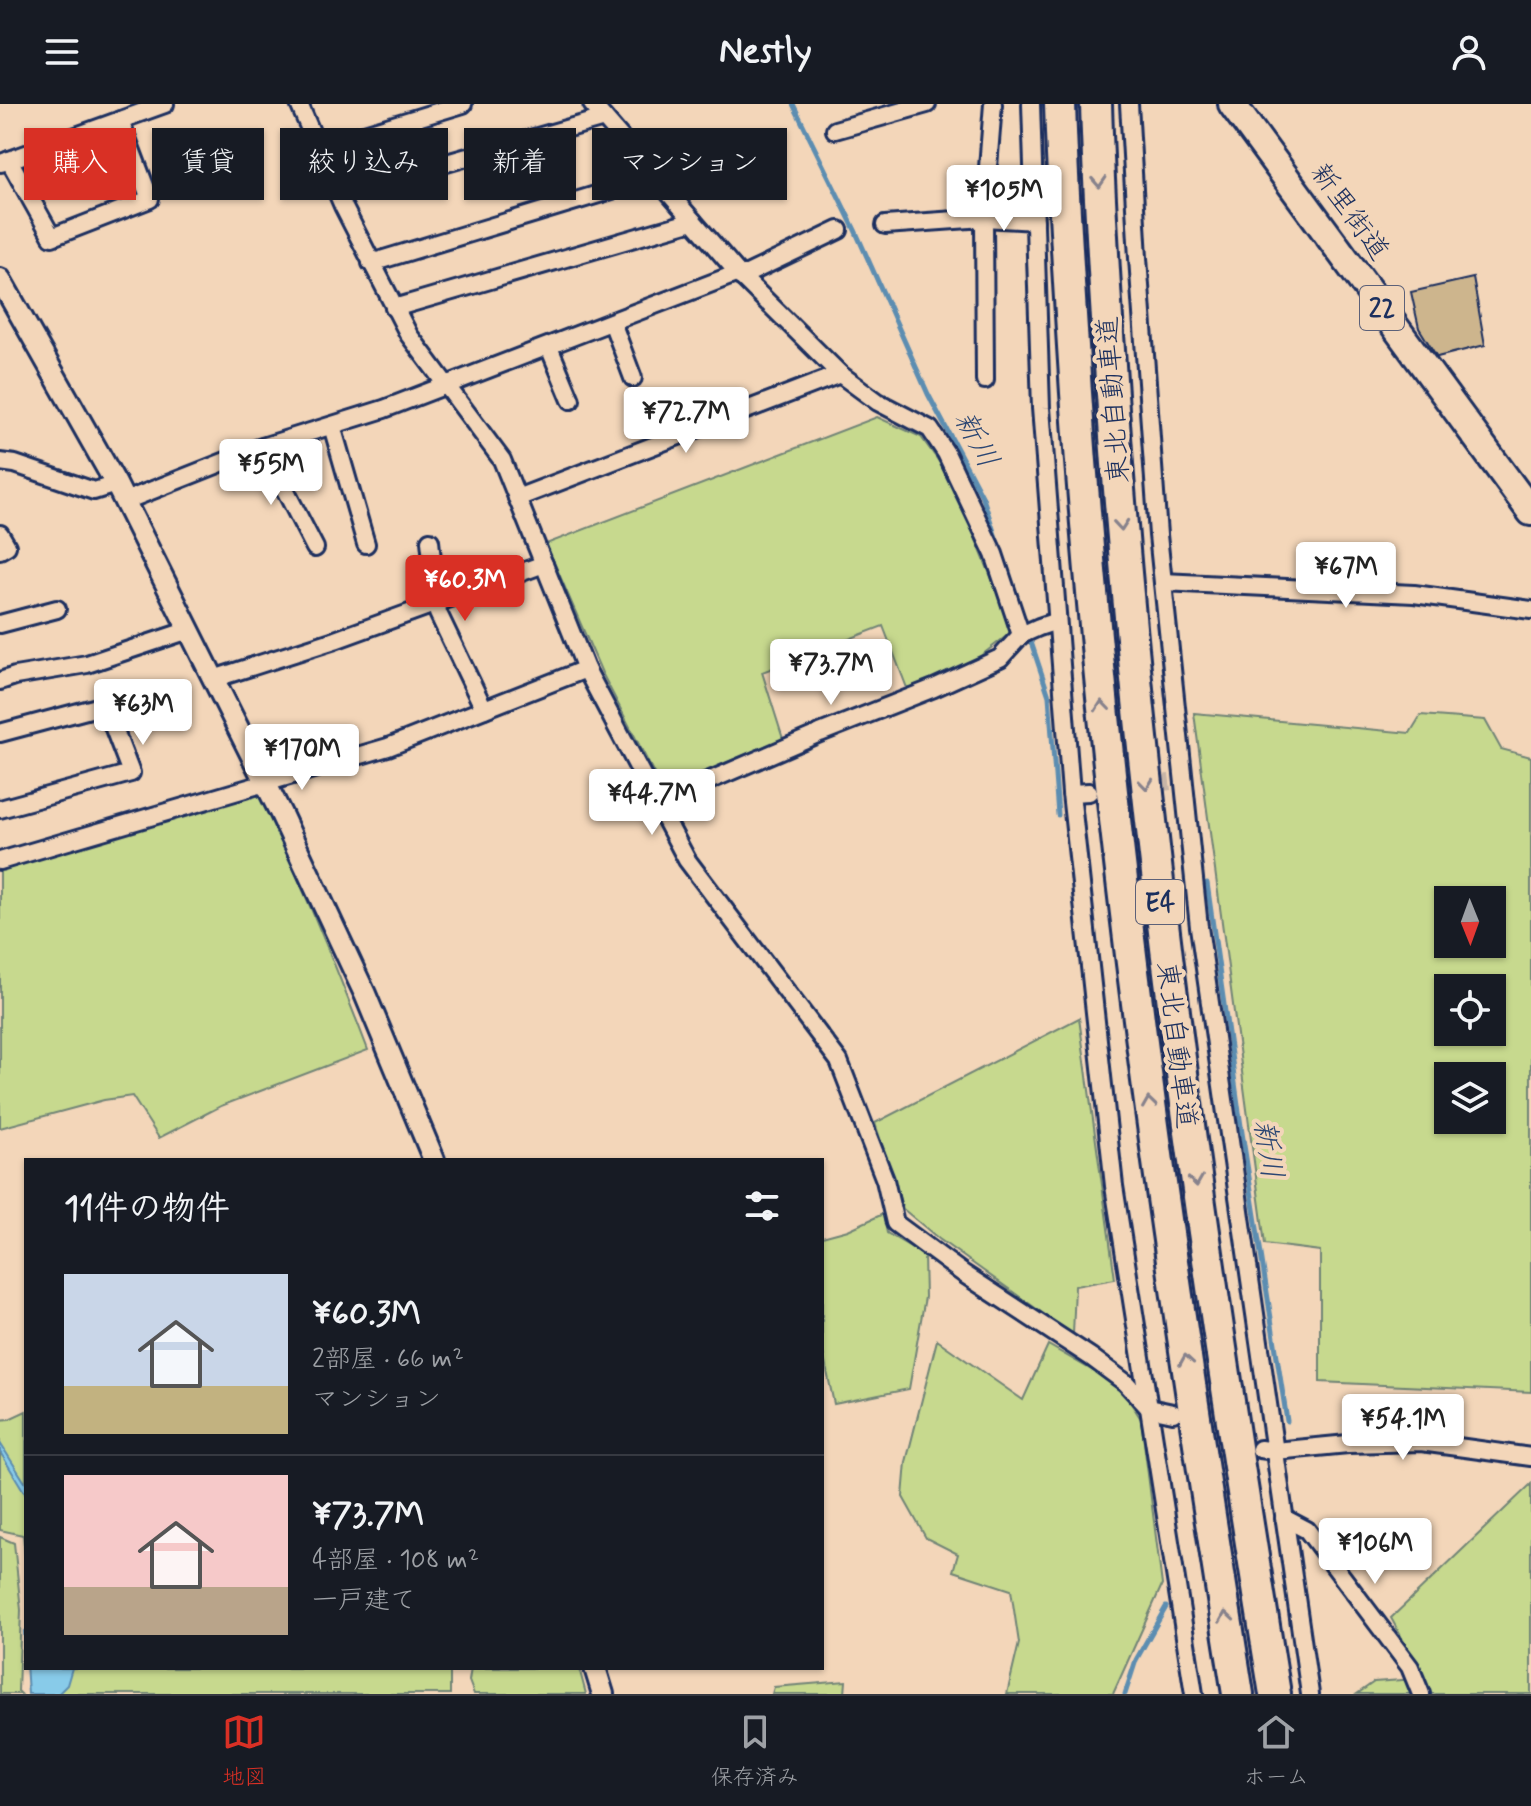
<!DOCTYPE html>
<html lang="ja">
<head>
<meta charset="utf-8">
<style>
	body { margin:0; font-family:Mynerve,"Klee One",sans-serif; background:#20242c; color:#f1f3f6; height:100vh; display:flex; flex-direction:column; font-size:30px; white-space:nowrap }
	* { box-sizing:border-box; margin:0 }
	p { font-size:26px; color:#9ea1a6 }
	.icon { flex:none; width:44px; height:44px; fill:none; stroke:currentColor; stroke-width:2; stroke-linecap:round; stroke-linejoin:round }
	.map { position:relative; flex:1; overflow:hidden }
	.side { position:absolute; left:24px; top:1054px; width:800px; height:512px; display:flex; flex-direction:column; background:#171b24; border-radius:0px; box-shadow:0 2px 6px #0004 }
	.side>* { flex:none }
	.hud { position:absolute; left:24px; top:24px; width:800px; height:72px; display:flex; gap:16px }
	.needle { width:52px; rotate:179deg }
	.tools { position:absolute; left:1434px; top:782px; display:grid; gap:16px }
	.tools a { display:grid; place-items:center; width:72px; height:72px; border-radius:0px; background:#171b24; box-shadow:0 2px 6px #0004; font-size:40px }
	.price { position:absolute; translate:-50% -68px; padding:0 18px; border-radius:8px; background:#fff; color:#222; font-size:26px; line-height:52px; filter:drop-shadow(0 2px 4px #0008) }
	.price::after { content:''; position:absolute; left:50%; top:48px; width:24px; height:18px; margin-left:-12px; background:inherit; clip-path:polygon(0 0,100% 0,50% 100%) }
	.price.on { background:#d93025; color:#fff }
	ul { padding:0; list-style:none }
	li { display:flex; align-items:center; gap:24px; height:200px; padding:0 40px }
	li+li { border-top:2px solid #363941 }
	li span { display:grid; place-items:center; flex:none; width:224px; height:160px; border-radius:0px; color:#555 }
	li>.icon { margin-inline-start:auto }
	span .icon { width:96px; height:96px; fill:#fffc; stroke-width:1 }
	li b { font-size:34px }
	h2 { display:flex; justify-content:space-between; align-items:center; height:96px; padding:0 40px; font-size:34px }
	.chip { padding:0 28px; border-radius:0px; background:#171b24; box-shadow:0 2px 6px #0004; font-size:28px; line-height:72px }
	.chip.on { background:#d93025; color:#fff }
	header { display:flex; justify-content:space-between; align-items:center; height:104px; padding:0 40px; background:#171b24; font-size:36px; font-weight:700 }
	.tabs { display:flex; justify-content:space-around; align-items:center; height:112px; border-top:2px solid #363941; background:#171b24; font-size:22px; color:#9ea1a6 }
	.tabs a { display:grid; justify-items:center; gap:4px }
	.tabs .on { color:#d93025 }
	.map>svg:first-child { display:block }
	.green { fill:#c7d98e; stroke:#718476; stroke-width:2; fill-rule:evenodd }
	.water { fill:#88cbe9; stroke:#5c8db1; stroke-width:2 }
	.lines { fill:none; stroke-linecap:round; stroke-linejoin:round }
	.stream { stroke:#5c8db1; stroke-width:5 }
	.building { fill:#cdb58d; stroke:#1b2f5e; stroke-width:2 }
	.minor-tunnel { stroke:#c8b5a7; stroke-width:16; stroke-dasharray:16 8; stroke-linecap:butt }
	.minor-casing { stroke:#1b2f5e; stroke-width:22 }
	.tertiary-casing { stroke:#1b2f5e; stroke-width:26 }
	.primary-casing { stroke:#1b2f5e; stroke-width:32 }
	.motorway-casing { stroke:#1b2f5e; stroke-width:36 }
	.minor { stroke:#f3d6b9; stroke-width:16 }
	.tertiary { stroke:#f3d6b9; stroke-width:20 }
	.primary { stroke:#f3d6b9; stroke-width:26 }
	.motorway { stroke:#f3d6b9; stroke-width:30 }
	.oneway { stroke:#87828c }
	.labels { text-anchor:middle; stroke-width:8; stroke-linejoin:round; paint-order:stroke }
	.shield { fill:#f3d6b9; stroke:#5c6179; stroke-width:2 }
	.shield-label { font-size:26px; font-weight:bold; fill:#1b2f5e }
	.street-label { font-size:28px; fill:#1b2f5e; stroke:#f3d6b9 }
	.water-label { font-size:30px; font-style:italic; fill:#2b4673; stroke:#f3d6b9 }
</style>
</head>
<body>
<header><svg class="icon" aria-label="menu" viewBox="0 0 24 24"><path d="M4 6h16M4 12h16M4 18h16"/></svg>Nestly<svg class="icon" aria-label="person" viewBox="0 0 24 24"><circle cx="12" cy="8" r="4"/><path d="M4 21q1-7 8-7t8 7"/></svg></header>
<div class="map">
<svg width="1531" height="1590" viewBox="0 0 1531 1590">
	<rect width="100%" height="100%" fill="#f3d6b9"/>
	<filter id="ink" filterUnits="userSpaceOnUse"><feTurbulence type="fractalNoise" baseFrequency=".0125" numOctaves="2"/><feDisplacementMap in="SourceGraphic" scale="16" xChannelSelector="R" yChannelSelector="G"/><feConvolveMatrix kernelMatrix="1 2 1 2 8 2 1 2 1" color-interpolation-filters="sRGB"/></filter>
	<g filter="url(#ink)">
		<!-- green -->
		<g class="green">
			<polygon points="877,313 921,333 951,374 1013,527 957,570 907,584 883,522 762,568 783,635 662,685 602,569 546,440"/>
			<path d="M1194,609L1410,629L1421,611L1485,616L1501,645L1531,653V1288L1320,1278V1147L1265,1140ZM1448,796H1492V840H1448ZM1448,884H1492V928H1448ZM1492,972V1016H1448V972Z"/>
			<path d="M260,690C299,774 335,859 368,946L221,1002L159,1034L132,992L104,996L0,1024V763Z"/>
			<polygon points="1079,914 1115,1175 1075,1182 1073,1231 939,1135 903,1105 875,1019"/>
			<polygon points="883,1110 887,1129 924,1151 925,1193 909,1285 834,1300 822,1244 822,1133 848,1126"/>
			<polygon points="937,1236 1023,1296 1048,1241 1107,1275 1125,1290 1141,1315 1162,1481 1113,1590 1007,1590 1019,1539 1011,1486 953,1467 958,1450 926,1434 903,1393 906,1358"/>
			<polygon points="26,1307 26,1463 23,1431 0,1426 0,1316 9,1315"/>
			<polygon points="1531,1380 1531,1590 1357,1590 1374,1578 1416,1575 1430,1585 1391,1514"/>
			<polygon points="0,1433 14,1439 21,1506 18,1587 21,1590 0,1590"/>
			<polygon points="36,1564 450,1564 450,1590 39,1590"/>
			<polygon points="471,1564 579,1564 586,1590 474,1590 469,1577"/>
			<polygon points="846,1577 845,1590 772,1590 774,1583"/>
		</g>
		<!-- water -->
		<g class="water">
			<polygon points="0,1339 26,1380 26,1391 0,1348"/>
			<polygon points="26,1526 26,1564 72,1564 67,1581 58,1590 28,1590 24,1527"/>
		</g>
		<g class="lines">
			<!-- stream -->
			<g class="stream">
				<polyline points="793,0 855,126 928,290 983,394 1000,446"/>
				<polyline points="1029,532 1049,592 1058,711"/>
				<polyline points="1207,779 1241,1022 1287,1317"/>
				<polyline points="1125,1590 1136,1556 1166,1503"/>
			</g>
		</g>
		<!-- building -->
		<polygon class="building" points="1473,174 1485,241 1437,253 1419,224 1411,188"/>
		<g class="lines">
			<!-- minor-tunnel -->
			<g class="minor-tunnel">
				<polyline points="1107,686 1170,678"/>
				<polyline points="1193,1317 1260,1345"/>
			</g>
			<!-- minor casing -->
			<g class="minor-casing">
				<g id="minor">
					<polyline points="299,0 343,102 409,231 502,356 586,565 687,756 839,957 885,1076 895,1119 964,1170 1091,1253 1126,1279 1149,1304 1173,1309"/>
					<polyline points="592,0 738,169 840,270 878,298 930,325 946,349 994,450 1021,531"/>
					<polyline points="993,0 984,114 1035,117"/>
					<polyline points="1031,0 1041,304 1071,689 1114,1082 1194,1590"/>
					<polyline points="1129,0 1138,154 1158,431 1199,823 1310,1590"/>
					<polyline points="835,26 927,0"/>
					<polyline points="318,44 463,0"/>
					<polyline points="9,56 52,133 150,95 120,16"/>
					<polyline points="1,59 165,0"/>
					<polyline points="662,81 763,38"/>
					<polyline points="338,90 604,14"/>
					<polyline points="885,121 984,114 985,276"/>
					<polyline points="371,159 655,73"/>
					<polyline points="741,173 839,126"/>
					<polyline points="394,204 693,117"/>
					<polyline points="612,218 633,274"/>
					<polyline points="549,243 571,296"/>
					<polyline points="332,322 366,440"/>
					<polyline points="263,343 315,444"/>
					<polyline points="0,358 15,360 94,387 116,380"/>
					<polyline points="517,394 840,270"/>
					<polyline points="125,397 259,344 384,305 738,169"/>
					<polyline points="0,430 7,442 0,446"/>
					<polyline points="430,437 438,509 484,605"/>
					<polyline points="1163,478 1414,490 1531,506"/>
					<polyline points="0,520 57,505"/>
					<polyline points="213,575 335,536 544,460"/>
					<polyline points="0,577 15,572 87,560 189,526"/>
					<polyline points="0,629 105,601 131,669 0,705"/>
					<polyline points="1071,689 1089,688"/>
					<polyline points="657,699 820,629 934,584 1000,554 1021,531 1039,523 1057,517"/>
					<polyline points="0,757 388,643 586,565"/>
					<polyline points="1260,1345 1275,1347 1348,1340 1421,1338 1531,1353"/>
					<polyline points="1284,1414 1307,1426 1410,1563 1421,1590"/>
				</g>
			</g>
			<!-- tertiary casing -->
			<g class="tertiary-casing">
				<g id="tertiary">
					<polyline points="0,175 116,380 281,710 365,890 434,1056"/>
					<polyline points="595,1564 603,1590"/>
				</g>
			</g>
			<!-- primary casing -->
			<g class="primary-casing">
				<polyline id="primary" points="1232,0 1531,408"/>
			</g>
			<!-- motorway casing -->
			<g class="motorway-casing">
				<g id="motorway">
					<path d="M1060,0C1063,96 1070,193 1076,289C1106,726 1169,1158 1238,1590"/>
					<path d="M1096,0C1099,102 1106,204 1113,305C1143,736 1206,1164 1275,1590"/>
				</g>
			</g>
			<!-- minor -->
			<use href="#minor" class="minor"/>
			<!-- tertiary -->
			<use href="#tertiary" class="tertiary"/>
			<!-- primary -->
			<use href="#primary" class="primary"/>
			<!-- motorway -->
			<use href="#motorway" class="motorway"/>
		</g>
		<!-- one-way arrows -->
		<defs><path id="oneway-chevron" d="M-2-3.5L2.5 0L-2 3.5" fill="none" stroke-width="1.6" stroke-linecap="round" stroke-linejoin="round" transform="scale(2)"/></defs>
		<g class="oneway">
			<use href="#oneway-chevron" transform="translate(1099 78) rotate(87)"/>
			<use href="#oneway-chevron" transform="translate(1121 421) rotate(85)"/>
			<use href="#oneway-chevron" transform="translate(1102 602) rotate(-96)"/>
			<use href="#oneway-chevron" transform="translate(1146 680) rotate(84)"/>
			<use href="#oneway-chevron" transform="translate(1149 999) rotate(-98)"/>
			<use href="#oneway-chevron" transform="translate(1196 1077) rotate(82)"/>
			<use href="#oneway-chevron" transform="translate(1186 1256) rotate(-99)"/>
			<use href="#oneway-chevron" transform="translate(1226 1513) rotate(-99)"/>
		</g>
	</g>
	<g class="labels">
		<!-- shield labels -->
		<g class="shield">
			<rect x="1360" y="182" width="44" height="44" rx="6"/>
			<rect x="1136" y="776" width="48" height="44" rx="6"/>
		</g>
		<g class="shield-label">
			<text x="1382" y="213">22</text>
			<text x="1160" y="807">E4</text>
		</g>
		<!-- street labels -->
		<g class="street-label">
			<text transform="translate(1351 107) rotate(54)" y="10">新里街道</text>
			<text transform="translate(1112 296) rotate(-94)" y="10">東北自動車道</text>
			<text transform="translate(1178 941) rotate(83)" y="10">東北自動車道</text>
		</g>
		<!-- water labels -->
		<g class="water-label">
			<text transform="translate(977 335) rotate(62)" y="10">新川</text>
			<text transform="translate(1269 1045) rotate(81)" y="10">新川</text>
		</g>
	</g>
</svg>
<div class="tools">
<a><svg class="needle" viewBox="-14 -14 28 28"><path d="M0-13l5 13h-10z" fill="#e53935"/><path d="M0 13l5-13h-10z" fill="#9ea1a6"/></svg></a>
<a><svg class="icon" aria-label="locate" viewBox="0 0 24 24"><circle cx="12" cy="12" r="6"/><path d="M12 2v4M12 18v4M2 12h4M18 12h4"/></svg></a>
<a><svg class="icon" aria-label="layers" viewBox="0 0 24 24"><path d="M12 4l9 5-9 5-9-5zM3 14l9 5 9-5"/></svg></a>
</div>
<b class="price" style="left:1004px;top:129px">¥105M</b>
<b class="price" style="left:686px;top:351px">¥72.7M</b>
<b class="price" style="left:271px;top:403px">¥55M</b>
<b class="price" style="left:1346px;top:506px">¥67M</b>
<b class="price on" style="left:465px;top:519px">¥60.3M</b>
<b class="price" style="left:831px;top:603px">¥73.7M</b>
<b class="price" style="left:143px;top:643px">¥63M</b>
<b class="price" style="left:302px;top:688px">¥170M</b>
<b class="price" style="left:652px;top:733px">¥44.7M</b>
<b class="price" style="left:1403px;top:1358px">¥54.1M</b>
<b class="price" style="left:1375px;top:1482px">¥106M</b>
<div class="hud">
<a class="chip on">購入</a>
<a class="chip">賃貸</a>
<a class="chip">絞り込み</a>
<a class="chip">新着</a>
<a class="chip">マンション</a>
</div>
<section class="side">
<h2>11件の物件<svg class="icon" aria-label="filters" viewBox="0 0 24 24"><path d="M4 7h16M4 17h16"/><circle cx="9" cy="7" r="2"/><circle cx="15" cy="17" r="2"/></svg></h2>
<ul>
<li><span style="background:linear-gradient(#c9d6e8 70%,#c2b280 0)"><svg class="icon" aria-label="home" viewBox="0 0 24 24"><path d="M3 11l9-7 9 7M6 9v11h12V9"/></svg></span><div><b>¥60.3M</b><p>2部屋 · 66 m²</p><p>マンション</p></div></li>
<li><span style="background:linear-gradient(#f6c9c9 70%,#b9a48a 0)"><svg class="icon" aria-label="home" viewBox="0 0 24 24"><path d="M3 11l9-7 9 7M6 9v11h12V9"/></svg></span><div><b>¥73.7M</b><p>4部屋 · 108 m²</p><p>一戸建て</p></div></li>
</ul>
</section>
</div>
<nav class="tabs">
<a class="on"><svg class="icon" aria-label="map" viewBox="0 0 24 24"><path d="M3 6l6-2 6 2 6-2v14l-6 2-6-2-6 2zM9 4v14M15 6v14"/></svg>地図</a>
<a><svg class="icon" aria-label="saved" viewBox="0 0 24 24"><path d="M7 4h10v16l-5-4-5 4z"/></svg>保存済み</a>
<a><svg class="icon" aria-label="home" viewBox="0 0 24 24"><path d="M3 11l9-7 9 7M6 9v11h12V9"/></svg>ホーム</a>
</nav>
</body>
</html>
